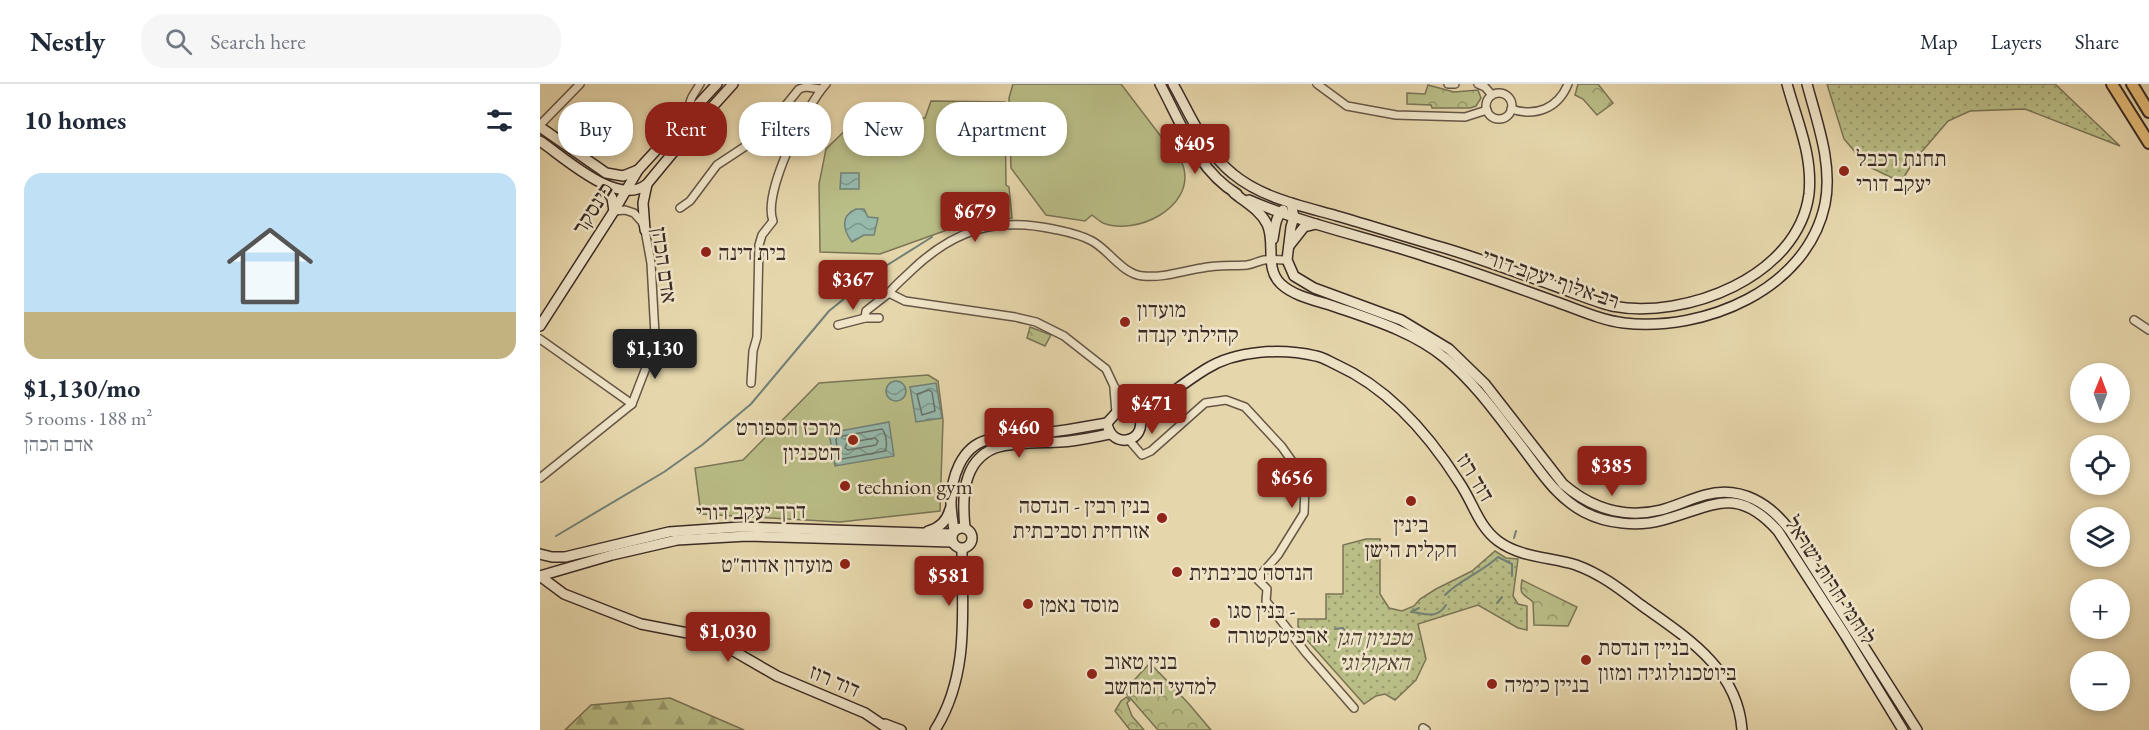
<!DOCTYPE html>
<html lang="en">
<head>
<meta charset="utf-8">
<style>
	body { margin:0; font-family:"EB Garamond","Frank Ruhl Libre",serif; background:#f6f6f7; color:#1f2937; height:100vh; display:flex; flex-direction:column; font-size:22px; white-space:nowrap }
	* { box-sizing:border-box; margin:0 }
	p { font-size:20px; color:#747a83 }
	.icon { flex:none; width:33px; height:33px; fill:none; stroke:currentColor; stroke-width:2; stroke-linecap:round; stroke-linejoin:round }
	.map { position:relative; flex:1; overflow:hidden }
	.drawer { display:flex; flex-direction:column; background:#fff; width:540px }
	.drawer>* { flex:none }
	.hud { position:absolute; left:18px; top:18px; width:570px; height:54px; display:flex; gap:12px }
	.needle { width:39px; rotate:1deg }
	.buttons { position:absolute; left:1530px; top:279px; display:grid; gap:12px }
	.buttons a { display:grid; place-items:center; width:60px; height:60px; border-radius:50%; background:#fff; box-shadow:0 3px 9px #0003; font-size:30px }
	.price { position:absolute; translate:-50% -51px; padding:0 14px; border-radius:6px; background:#8f2418; color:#fff; font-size:20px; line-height:39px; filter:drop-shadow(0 2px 3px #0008) }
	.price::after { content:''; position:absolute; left:50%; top:36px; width:18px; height:14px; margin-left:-9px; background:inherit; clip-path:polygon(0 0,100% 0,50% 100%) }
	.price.current { background:#222; color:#fff }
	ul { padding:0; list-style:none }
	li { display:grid; align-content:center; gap:12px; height:318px; padding:0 24px }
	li+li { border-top:2px solid #e0e1e3 }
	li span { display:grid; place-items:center; height:186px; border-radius:18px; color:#555 }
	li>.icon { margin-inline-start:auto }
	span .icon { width:108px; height:108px; fill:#fffc; stroke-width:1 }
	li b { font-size:26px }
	h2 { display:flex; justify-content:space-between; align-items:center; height:72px; padding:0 24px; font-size:26px }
	.chip { padding:0 21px; border-radius:24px; background:#fff; box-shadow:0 3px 9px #0003; font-size:21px; line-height:54px }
	.chip.current { background:#8f2418; color:#fff }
	header { display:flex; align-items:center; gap:36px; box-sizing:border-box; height:84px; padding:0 30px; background:#fff; border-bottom:2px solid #e0e1e3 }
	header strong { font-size:28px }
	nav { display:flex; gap:33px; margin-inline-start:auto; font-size:21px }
	.search { width:420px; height:54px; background:#f6f6f7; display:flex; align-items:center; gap:15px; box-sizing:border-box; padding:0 21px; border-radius:24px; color:#747a83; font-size:22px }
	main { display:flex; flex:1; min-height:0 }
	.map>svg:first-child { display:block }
	.grass { fill:url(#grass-dots); stroke:#7a7456; stroke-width:1.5 }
	.forest { fill:url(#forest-firs); stroke:#7a7456; stroke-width:1.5 }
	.park { fill:url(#park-crowns); stroke:#7a7456; stroke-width:1.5 }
	.pitch { fill:#b9bd86; stroke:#7a7456; stroke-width:1.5 }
	.water { fill:url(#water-waves); stroke:#728076; stroke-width:1.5 }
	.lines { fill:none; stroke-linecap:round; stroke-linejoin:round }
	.shore { stroke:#687268; stroke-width:1.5 }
	.stream { stroke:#728076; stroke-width:2 }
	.street-casing { stroke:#665646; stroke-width:10 }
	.secondary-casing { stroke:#3b2b25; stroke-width:12 }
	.primary-casing { stroke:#3b2b25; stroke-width:14 }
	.street { stroke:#efe4c8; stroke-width:7 }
	.secondary { stroke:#efe4c8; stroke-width:9 }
	.primary { stroke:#e3bb76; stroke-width:10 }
	.poi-dot { fill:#8f2418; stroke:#efe4c8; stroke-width:2 }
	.labels { text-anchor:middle; stroke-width:5; stroke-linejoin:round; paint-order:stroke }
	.poi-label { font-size:22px; fill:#3b2b25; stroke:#efe4c8; text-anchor:start }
	.street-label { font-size:22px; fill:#3b2b25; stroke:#efe4c8 }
	.park-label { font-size:22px; font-style:italic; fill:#544838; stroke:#efe4c8 }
</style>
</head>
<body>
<header>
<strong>Nestly</strong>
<div class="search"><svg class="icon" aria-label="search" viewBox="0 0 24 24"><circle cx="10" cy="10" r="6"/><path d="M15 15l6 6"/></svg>Search here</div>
<nav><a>Map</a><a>Layers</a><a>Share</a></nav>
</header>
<main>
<section class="drawer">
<h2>10 homes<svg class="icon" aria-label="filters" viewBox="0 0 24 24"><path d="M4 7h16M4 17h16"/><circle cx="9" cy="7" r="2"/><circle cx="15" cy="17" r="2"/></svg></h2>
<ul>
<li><span style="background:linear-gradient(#bfe0f5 75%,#c2b280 0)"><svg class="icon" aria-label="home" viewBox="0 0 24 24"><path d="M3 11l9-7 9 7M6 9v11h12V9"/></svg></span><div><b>$1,130/mo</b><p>5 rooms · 188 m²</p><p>אדם הכהן</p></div></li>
</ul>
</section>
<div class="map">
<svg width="1609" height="646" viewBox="0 0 1609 646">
	<defs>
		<pattern id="grass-dots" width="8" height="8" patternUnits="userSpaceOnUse" patternTransform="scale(1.5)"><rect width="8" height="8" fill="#b9bd86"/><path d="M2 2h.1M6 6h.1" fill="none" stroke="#989a6d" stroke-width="1.8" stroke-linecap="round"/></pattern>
		<pattern id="forest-firs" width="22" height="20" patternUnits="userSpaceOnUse" patternTransform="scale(1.5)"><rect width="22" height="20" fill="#b9bd86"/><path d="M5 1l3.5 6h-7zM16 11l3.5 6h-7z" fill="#989a6d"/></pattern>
		<pattern id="park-crowns" width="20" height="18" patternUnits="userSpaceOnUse" patternTransform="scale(1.5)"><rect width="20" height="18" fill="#b9bd86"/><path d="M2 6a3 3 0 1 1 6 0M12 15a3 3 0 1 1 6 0" fill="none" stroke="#989a6d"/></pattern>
		<pattern id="water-waves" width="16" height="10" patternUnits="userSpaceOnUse" patternTransform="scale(1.5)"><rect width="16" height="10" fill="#96b9ac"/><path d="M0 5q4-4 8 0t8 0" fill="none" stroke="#7c978c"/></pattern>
	</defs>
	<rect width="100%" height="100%" fill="#e6d6ab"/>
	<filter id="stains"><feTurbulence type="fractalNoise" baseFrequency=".00333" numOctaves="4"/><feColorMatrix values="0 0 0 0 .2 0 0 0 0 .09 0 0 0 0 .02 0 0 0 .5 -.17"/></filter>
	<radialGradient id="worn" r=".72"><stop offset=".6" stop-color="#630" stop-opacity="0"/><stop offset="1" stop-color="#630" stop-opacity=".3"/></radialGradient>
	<!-- grass -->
	<g class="grass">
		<polygon points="1287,0 1515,0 1580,62 1485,25 1430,27 1408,37 1373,78 1361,98 1327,82 1304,55"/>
		<polygon points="826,455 840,455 840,510 849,524 862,527 874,522 880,515 896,505 932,487 955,467 966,474 978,475 973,512 978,520 987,522 987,546 978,544 938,521 878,540 886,575 876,596 855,616 845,610 836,612 824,620 758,546 758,535 786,535 786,510 803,510 803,461"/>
	</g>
	<!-- forest -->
	<polygon class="forest" points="130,614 204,646 25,646 51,621"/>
	<!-- park -->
	<g class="park">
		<polygon points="1038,0 1058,0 1073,19 1057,31 1043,15 1035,11"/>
		<polygon points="888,1 914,8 938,6 941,14 936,22 930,24 892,24 891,21 867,20 867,9 885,10"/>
		<polygon points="490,243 511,251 505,262 487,254"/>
		<path d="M982,496L1037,523L1028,542L994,541L993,518C983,509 979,512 982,496Z"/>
		<polygon points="610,579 649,620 671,646 618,646 584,607"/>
		<polygon points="587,613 590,616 587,619 592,632 604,646 590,646 575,627 581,617"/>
	</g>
	<!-- pitch -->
	<g class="pitch">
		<path d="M473,0H581C597,21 613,42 629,63C634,69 643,77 644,85C653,124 596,152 563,139C559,137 556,134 552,131L545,137L506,131L471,84L469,14Z"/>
		<polygon points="391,17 465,18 466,101 469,103 472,134 435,136 340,170 280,168 279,100 286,65 319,33 385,34"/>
		<polygon points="388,291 398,297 403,336 400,427 300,438 161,430 155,384 203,376 279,299"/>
	</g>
	<!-- water -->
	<g class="water">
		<polygon points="301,89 319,89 319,105 300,105"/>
		<path d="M316,125H324L328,133L338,134L334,151H324L312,158C303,146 300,132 316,125Z"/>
		<circle cx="356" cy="307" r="10"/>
		<polygon points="396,299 402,334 376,338 370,303"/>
		<polygon points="349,338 354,372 295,382 289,349"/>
	</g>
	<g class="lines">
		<!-- shore -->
		<g class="shore">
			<polygon points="389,306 392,308 395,327 382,331 377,310"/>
			<path d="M342,345C346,349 348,362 345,367L302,375L299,373L296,356L297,353Z"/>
			<polygon points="335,354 338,357 336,361 308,366 305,364 307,359"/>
		</g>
		<!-- stream -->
		<g class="stream">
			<polyline points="16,452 124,388 162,361 211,320 289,227 341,185 392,153"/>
			<polyline points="974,454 976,447"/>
			<path d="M905,511C921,495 942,488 958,473L972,480V492"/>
			<polyline points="957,519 962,513"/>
			<polyline points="871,528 879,524"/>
			<path d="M872,528C887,530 897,535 906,521"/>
			<polyline points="795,545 803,544 813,560 817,561"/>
			<polyline points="783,546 787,545"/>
			<polyline points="826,558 839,551"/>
		</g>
		<!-- street casing -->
		<g class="street-casing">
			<g id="street">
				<polyline points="777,0 807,22 856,31 925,33 947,26"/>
				<polyline points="908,0 915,0"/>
				<polyline points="938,0 945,3 952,11"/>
				<circle cx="959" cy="22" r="13"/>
				<path d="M971,25C995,33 1018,25 1028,0"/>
				<polyline points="145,32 152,13 160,0"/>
				<polyline points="0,41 40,0"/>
				<polyline points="140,124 150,117 177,81 221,52 259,5 266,3 281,5"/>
				<polyline points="339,234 325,234 326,227 349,209"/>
				<polyline points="1594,236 1609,246"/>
				<polyline points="298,241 325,234"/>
				<polyline points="0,255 92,320"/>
				<path d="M211,299L213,267L217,253L219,161L222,151L233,137C222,109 266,22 286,0"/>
				<polyline points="574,304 576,329"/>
				<path d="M590,325L574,302L566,285L524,252L496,238L475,233L365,217L349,209C356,200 364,194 372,186C414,146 455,133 513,145C527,148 539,150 552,157C569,166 582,190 603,192C624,194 642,187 662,184C677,181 692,182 707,181C714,180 718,177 724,176C731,175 739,176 747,176"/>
				<polyline points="589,356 602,371 611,367 665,319 686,316 705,323 742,363 761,390 765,402 764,429 738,471 717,495 727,505 726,517 766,569 814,624"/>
				<polyline points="0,394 92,320 107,281 115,251 111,179 105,146 102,138 94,129 85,126 74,127"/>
				<polyline points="883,644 886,646"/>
			</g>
		</g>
		<!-- secondary casing -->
		<g class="secondary-casing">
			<g id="secondary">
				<path d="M620,0C641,39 657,86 697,110"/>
				<path d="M633,0C650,30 665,68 693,90C722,114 762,122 797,132C832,142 866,153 901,163C939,174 975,188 1012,201C1032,208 1052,217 1072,222C1145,236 1258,193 1269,110C1273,71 1257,37 1247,0"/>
				<polyline points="0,43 66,89 83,92 98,86"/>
				<path d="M0,57C24,73 78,124 107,100L155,42L193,0"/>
				<polyline points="63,101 72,114 74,127"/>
				<path d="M694,109C705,118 720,126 727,140C736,159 724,184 741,200C754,212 774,216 790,221C830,235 872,247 905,274C935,299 958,332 982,363C1000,387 1016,413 1044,428C1067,440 1098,443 1123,436C1172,423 1196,400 1238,447L1305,551L1363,646"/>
				<path d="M709,116C766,141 828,153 887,173C928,186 970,201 1011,216C1035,224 1059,236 1084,239C1164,248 1267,206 1285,120C1293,80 1277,38 1267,0"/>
				<path d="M751,119L754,133L751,143L747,176L754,192L774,204L861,236L909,265L945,300L1023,400C1051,424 1084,435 1121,426C1136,422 1150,415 1165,411C1201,401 1231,420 1251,448L1377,646"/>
				<polyline points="105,146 103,119 107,100"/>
				<path d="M733,155C735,145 735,133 743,126"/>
				<polyline points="749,162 764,143 776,140"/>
				<polyline points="0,242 74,127 98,86 177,0"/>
				<path d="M590,325L599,331C609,358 571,367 567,339L577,328Z"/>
				<path d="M599,331C622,317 643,299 666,285C696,266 742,264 776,272C783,273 790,278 797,281C848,304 889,351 919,398C933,418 938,442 958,457C981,474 1011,473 1036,481C1061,490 1080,505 1101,521C1146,553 1198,585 1202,646"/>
				<circle cx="422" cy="454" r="10"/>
				<path d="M425,444C422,415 422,377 455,364C471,358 502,359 520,358C537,357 554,353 570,350"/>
				<path d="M388,447C400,444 407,437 410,425"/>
				<path d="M414,447C413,438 411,428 411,419C411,394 421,363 447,356C461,352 475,353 489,351C515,348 541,344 567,339"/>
				<polyline points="0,470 12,473 25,473 129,448 200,443 412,450"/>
				<polyline points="0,492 72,471 137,456 207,452 412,458"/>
				<polyline points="0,492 24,510 88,535 101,540 158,551 185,562 237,592 325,629 350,646"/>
				<polyline points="345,640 361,646"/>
				<path d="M395,646C430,591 422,526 422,465"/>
			</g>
		</g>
		<!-- primary casing -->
		<g class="primary-casing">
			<g id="primary">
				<polyline points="1572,0 1609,59"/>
				<polyline points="1592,0 1609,28"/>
			</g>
		</g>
		<!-- street -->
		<use href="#street" class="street"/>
		<!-- secondary -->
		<use href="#secondary" class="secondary"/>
		<!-- primary -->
		<use href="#primary" class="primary"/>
	</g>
	<!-- markers -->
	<g class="poi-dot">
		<circle cx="1304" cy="87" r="6"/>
		<circle cx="166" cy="168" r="6"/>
		<circle cx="585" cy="238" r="6"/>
		<circle cx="313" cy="356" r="6"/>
		<circle cx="305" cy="402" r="6"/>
		<circle cx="871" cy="417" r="6"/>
		<circle cx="622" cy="434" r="6"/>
		<circle cx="305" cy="480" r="6"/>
		<circle cx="637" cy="488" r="6"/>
		<circle cx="488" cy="520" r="6"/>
		<circle cx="675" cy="539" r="6"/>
		<circle cx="1046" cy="576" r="6"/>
		<circle cx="552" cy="590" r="6"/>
		<circle cx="952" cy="600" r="6"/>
	</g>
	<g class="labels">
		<!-- poi labels -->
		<g class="poi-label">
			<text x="1316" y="82">תחנת רכבל<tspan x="1316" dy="25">יעקב דורי</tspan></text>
			<text x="178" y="176">בית דינה</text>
			<text x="597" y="233">מועדון<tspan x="597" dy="25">קהילתי קנדה</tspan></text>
			<text x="301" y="351" text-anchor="end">מרכז הספורט<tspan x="301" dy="25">הטכניון</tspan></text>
			<text x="317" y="410">technion gym</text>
			<text x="610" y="429" text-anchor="end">בנין רבין - הנדסה<tspan x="610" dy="25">אזרחית וסביבתית</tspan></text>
			<text x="871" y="448" text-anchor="middle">בינין<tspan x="871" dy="25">חקלית הישן</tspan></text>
			<text x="293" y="488" text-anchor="end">מועדון אדוה"ט</text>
			<text x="649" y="496">הנדסה סביבתית</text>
			<text x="500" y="528">מוסד נאמן</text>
			<text x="687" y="534">בנין סגו -<tspan x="687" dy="25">ארכיטקטורה</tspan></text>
			<text x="1058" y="571">בניין הנדסת<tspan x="1058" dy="25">ביוטכנולוגיה ומזון</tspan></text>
			<text x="564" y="585">בנין טאוב<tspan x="564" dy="25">למדעי המחשב</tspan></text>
			<text x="964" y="608">בניין כימיה</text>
		</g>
		<!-- street labels -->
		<g class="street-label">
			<text transform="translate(52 124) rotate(-58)" y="8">פינסקר</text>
			<text transform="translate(125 181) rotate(82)" y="8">אדם הכהן</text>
			<text transform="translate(1011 194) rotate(19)" y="8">רב אלוף יעקב דורי</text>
			<text transform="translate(936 393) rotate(59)" y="8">דוד רוז</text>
			<text transform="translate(211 427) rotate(-1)" y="8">דרך יעקב דורי</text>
			<text transform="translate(1291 496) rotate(57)" y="8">לוחמי חרות ישראל</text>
			<text transform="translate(295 596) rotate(23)" y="8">דוד רוז</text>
		</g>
		<!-- park labels -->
		<g class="park-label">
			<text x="834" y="561">טכניון הגן<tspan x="834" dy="25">האקולוגי</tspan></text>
		</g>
	</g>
	<rect width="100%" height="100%" filter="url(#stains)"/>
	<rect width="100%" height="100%" fill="url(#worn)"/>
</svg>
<div class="buttons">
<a><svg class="needle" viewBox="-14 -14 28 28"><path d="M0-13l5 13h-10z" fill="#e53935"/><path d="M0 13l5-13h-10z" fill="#747a83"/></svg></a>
<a><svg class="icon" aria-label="locate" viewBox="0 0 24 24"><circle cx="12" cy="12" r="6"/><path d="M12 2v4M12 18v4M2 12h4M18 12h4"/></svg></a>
<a><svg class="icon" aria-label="layers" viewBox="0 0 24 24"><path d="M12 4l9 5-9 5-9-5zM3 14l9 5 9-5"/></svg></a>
<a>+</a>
<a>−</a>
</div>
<b class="price" style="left:655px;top:91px">$405</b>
<b class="price" style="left:435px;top:159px">$679</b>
<b class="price" style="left:313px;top:227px">$367</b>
<b class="price current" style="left:115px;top:296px">$1,130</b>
<b class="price" style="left:612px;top:351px">$471</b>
<b class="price" style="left:479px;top:375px">$460</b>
<b class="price" style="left:1072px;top:413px">$385</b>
<b class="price" style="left:752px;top:425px">$656</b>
<b class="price" style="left:409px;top:523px">$581</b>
<b class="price" style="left:188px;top:579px">$1,030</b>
<div class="hud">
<a class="chip">Buy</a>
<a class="chip current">Rent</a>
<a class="chip">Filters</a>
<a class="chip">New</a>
<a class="chip">Apartment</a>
</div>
</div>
</main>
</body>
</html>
